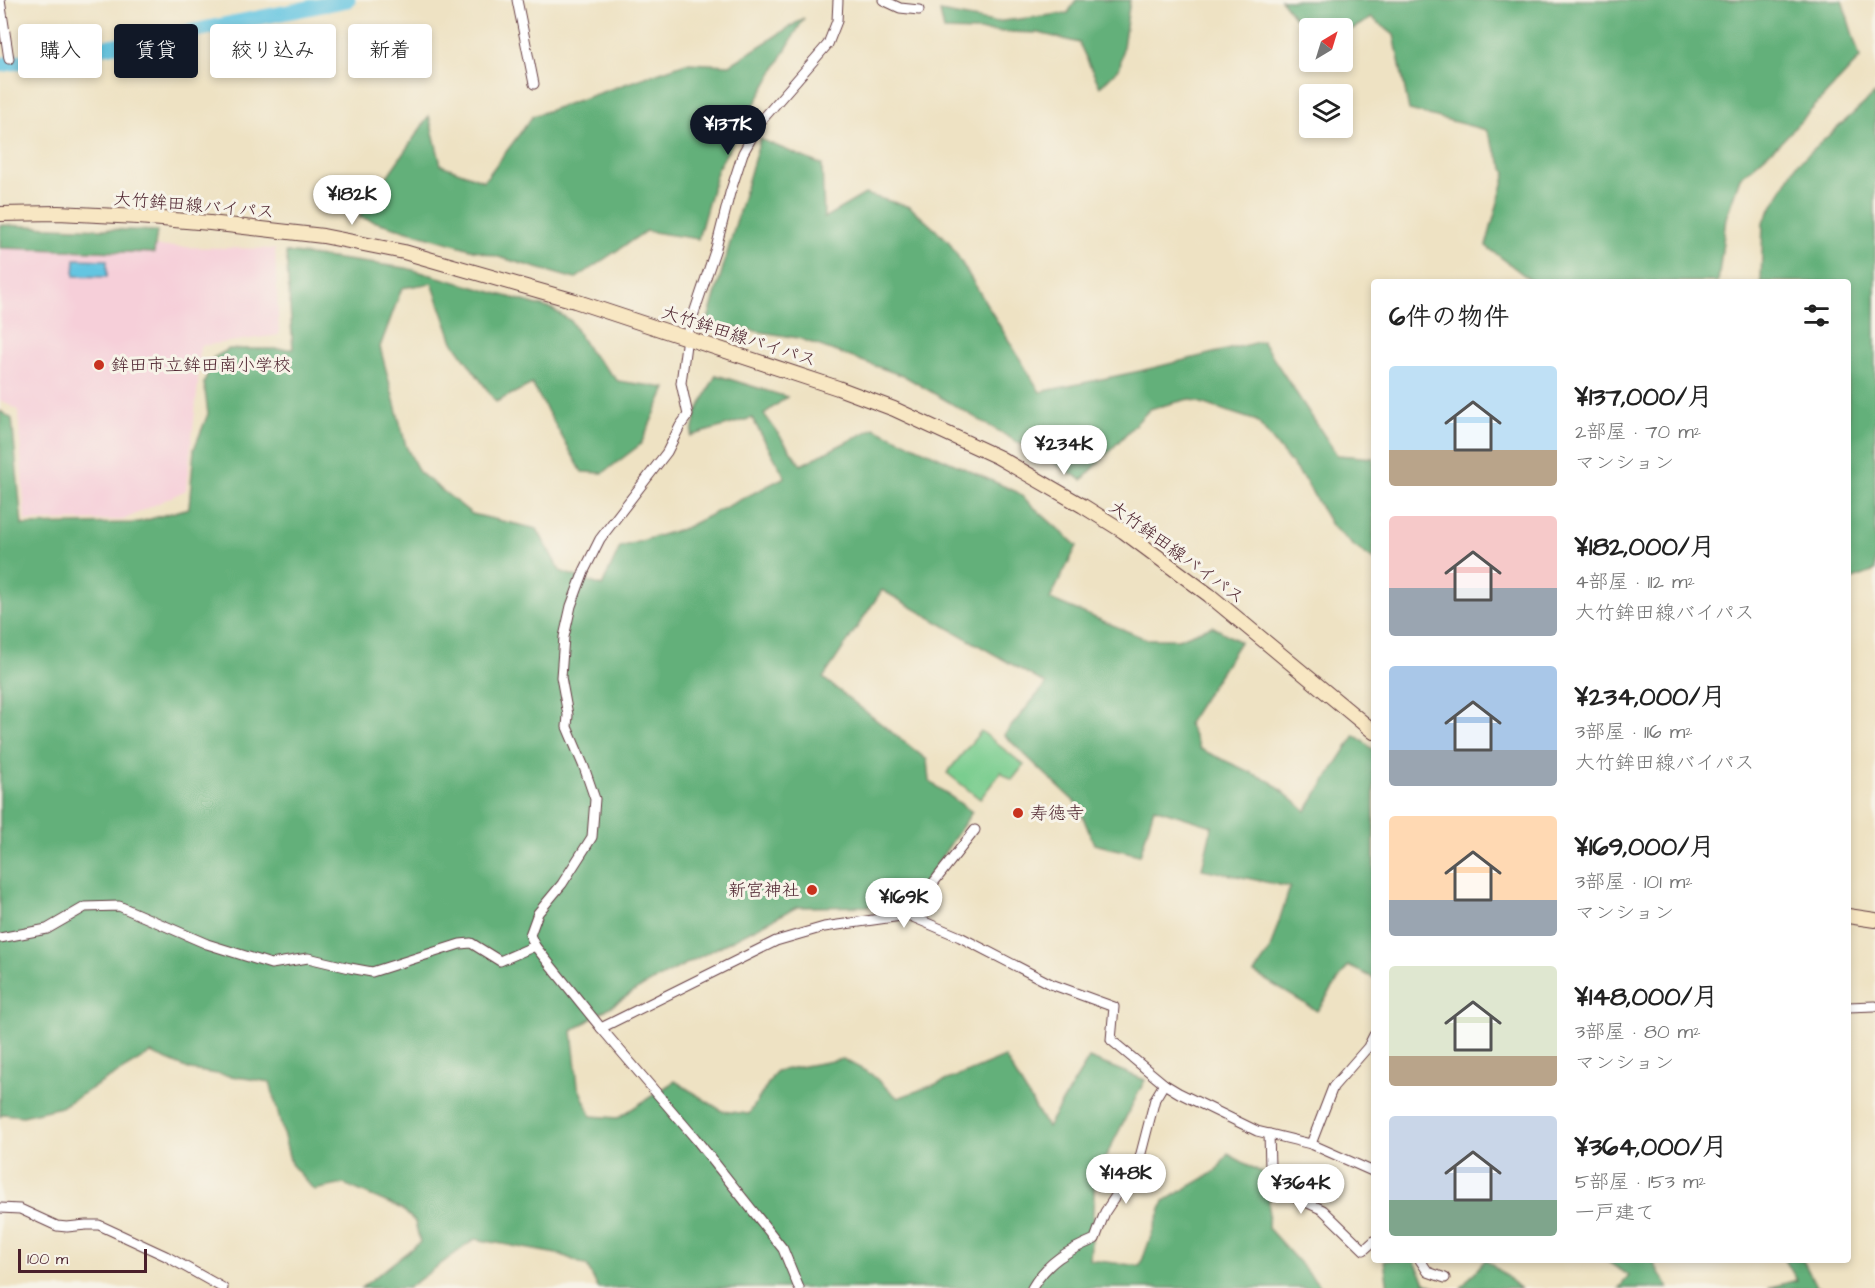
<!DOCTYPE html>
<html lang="ja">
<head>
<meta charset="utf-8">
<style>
	body { margin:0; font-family:"Architects Daughter","Klee One",sans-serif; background:#f6f6f6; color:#222; height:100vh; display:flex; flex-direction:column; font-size:22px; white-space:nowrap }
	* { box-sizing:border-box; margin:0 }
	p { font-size:20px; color:#767676 }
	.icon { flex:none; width:33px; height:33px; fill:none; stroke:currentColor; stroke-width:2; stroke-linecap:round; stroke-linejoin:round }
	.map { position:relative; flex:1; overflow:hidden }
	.sheet { position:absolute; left:1371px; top:279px; width:480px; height:984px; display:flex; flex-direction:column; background:#fff; border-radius:6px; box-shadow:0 3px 9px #0003 }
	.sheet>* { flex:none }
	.hud { position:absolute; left:18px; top:24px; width:570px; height:54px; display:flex; gap:12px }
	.needle { width:39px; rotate:38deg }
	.fabs { position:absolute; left:1299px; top:18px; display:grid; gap:12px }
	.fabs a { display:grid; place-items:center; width:54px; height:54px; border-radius:6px; background:#fff; box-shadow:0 3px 9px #0003; font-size:30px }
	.scale { position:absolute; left:18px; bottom:15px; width:129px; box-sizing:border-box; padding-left:6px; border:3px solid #4a1f2b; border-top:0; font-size:16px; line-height:21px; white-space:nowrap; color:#4a1f2b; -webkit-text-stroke:4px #f7f3e8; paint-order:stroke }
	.price { position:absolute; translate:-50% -51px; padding:0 14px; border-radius:21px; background:#fff; color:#222; font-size:20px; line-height:39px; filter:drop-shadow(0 2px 3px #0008) }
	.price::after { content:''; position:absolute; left:50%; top:36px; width:18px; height:14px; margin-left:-9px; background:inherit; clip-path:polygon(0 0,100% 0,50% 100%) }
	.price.current { background:#111827; color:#fff }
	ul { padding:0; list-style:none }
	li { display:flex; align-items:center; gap:18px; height:150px; padding:0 18px }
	li span { display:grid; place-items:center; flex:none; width:168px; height:120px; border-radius:6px; color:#555 }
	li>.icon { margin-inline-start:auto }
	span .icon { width:72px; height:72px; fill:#fffc; stroke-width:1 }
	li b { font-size:26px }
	h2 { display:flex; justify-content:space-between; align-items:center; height:72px; padding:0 18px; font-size:26px }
	.tag { padding:0 21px; border-radius:6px; background:#fff; box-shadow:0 3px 9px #0003; font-size:21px; line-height:54px }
	.tag.current { background:#111827; color:#fff }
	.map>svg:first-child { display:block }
	.built { fill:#f6cfd9 }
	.green { fill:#7acd8f; stroke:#62765d; stroke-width:1.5 }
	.forest { fill:#63b07a; stroke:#566852; stroke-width:1.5 }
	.water { fill:#63c5e1; stroke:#567286; stroke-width:1.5 }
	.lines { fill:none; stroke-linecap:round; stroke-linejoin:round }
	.river { stroke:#63c5e1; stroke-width:15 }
	.minor-casing { stroke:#633c42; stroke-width:11 }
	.secondary-casing { stroke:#633c42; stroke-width:16 }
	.minor { stroke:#fff; stroke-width:9 }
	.secondary { stroke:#f8e7c3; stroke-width:14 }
	.poi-dot { fill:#c8321e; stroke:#f7f3e8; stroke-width:2 }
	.labels { text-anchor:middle; stroke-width:6; stroke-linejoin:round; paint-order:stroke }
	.street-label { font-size:18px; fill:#4a1f2b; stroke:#f7f3e8 }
	.poi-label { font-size:18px; fill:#4a1f2b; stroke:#f7f3e8; text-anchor:start }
</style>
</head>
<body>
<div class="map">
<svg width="1875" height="1288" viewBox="0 0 1875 1288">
	<rect width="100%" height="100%" fill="#f7f3e8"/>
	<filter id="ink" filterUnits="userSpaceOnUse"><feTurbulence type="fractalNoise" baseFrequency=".0167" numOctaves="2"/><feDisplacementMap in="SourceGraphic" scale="12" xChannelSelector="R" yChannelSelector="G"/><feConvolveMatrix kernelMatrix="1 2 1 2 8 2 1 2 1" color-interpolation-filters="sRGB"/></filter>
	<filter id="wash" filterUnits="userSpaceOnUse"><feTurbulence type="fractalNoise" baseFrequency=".008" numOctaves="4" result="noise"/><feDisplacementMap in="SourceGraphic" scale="24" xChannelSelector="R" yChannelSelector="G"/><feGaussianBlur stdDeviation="1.35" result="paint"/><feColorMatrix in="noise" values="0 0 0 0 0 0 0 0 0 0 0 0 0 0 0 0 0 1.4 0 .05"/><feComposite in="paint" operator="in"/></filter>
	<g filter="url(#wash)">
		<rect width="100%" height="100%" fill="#eee2c3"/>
		<!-- built -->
		<polygon class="built" points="0,243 275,249 279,335 200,346 198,385 186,490 123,520 25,521 18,410 0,400"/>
		<!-- green -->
		<polygon class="green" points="981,731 1024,765 1012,780 1001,772 980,799 947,773"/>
		<!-- forest -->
		<g class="forest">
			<polygon points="1076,0 1130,0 1120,67 1100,87 1079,43 1039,33 944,30 940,12 994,22 1068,13"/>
			<polygon points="1281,0 1842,0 1860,58 1782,141 1740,178 1726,218 1718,282 1533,282 1486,246 1506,173 1486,130 1409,110 1394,35 1372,18 1343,34 1342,28 1326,28 1295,18"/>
			<polygon points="804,18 718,168 698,239 646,231 575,279 359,217 429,116 441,165 484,181 533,116 686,63 730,65"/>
			<polygon points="1875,94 1875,571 1848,581 1848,282 1761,282 1763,223 1796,165"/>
			<polygon points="760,139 822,165 824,218 865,194 910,207 949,242 1040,392 1140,371 1262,341 1337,455 1374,458 1374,560 1355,547 1331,525 1306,482 1257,421 1189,399 1150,409 1082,480 906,377 798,338 707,323"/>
			<polygon points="0,225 157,231 154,253 0,248"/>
			<polygon points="286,252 406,268 552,309 571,321 589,351 618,381 666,388 641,444 603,473 582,472 532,384 496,402 453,342 432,283 402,288 380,347 406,446 419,472 472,514 537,529 560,571 602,586 620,547 685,528 785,477 752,418 691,436 697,412 716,375 787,397 764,414 801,465 874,428 1017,492 1077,546 1050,599 1146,639 1178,639 1212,626 1240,642 1188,723 1200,749 1271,782 1306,811 1355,735 1374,750 1374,768 1372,774 1374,776 1374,978 1348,966 1317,1011 1254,973 1269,952 1290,887 1202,869 1212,826 1154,808 1140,855 1094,844 1078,805 1004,735 1046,684 882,590 823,678 927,760 929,781 972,812 922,886 900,906 797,907 643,986 572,1031 578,1086 591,1116 618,1118 675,1081 722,1111 749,1114 776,1071 843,1059 871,1074 898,1098 969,1072 1005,1057 1047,1127 1089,1058 1145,1080 1095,1178 1090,1260 1140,1266 1164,1201 1216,1171 1228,1154 1270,1177 1268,1228 1322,1288 598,1288 587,1266 562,1255 475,1239 408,1288 361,1288 420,1242 415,1222 402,1209 344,1184 314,1190 291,1164 270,1082 191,1070 151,1053 61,1107 23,1116 3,1114 0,1117 0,411 12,419 22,525 132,523 143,521 189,508 194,449 208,414 204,383 213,358 229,349 293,349"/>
			<polygon points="1384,1260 1414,1260 1425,1282 1437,1288 1388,1288"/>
			<polygon points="1485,1260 1487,1260 1520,1288 1461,1288"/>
			<polygon points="1605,1260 1652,1260 1668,1288 1619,1288 1629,1276"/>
			<polygon points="1785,1260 1803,1260 1816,1286 1821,1288 1768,1288 1797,1280"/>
		</g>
		<!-- water -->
		<polygon class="water" points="75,259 107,260 107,277 74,276"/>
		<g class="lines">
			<!-- river -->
			<polyline class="river" points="0,65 173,35 348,0"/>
		</g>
	</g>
	<g filter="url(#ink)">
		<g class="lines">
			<!-- minor casing -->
			<g class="minor-casing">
				<g id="minor">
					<polyline points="0,0 9,59"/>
					<polyline points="517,0 534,84"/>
					<polyline points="883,0 900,8 919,10"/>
					<polyline points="908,915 975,830"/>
					<polyline points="0,938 47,929 85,907 119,906 207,944 271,964 308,958 350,968 372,972 460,944 471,943 500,961 535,946"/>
					<polyline points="1848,1007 1875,1006"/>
					<polyline points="601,1028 776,941 824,927 908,915 960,937 1051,984 1114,1007 1111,1040 1164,1084 1179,1093 1257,1131 1311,1144 1374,1172"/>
					<polyline points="1269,1134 1270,1166 1280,1190 1323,1210 1364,1250 1374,1241"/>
					<polyline points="1311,1144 1333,1087 1368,1047 1374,1035"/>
					<polyline points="0,1208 20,1209 57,1226 67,1227 86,1225 99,1225 166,1256 223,1288"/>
					<polyline points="1420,1260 1428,1272 1445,1278"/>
					<polyline points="799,1288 783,1249 695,1138 601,1028 535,946 530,935 538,913 562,884 592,837 595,799 584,767 567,727 568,715 561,677 564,637 571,606 584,571 600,539 667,452 680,426 688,415 681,383 687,337 693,316 716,248 730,193 743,153 761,121 828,44 837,21 838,0"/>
					<path d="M1032,1288C1048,1261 1067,1251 1095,1239L1105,1212L1139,1161L1155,1099L1164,1084"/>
				</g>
			</g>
			<!-- secondary casing -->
			<g class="secondary-casing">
				<g id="secondary">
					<polyline points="0,214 58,213 138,217 210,223 323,236 404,252 575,301 838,388 894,409 998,457 1083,506 1123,531 1209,595 1374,732"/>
					<polyline points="1848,916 1875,920"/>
				</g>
			</g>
			<!-- minor -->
			<use href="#minor" class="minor"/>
			<!-- secondary -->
			<use href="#secondary" class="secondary"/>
		</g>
	</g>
	<!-- markers -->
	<g class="poi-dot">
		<circle cx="99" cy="365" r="6"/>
		<circle cx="1018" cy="813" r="6"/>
		<circle cx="812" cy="890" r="6"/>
	</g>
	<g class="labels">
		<!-- street labels -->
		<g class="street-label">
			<text transform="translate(194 205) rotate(5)" y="6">大竹鉾田線バイパス</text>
			<text transform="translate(739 336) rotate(18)" y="6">大竹鉾田線バイパス</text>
			<text transform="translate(1177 552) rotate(36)" y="6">大竹鉾田線バイパス</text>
		</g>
		<!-- poi labels -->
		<g class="poi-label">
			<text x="111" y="371">鉾田市立鉾田南小学校</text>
			<text x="1030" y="819">寿徳寺</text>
			<text x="800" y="896" text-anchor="end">新宮神社</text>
		</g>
	</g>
</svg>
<div class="fabs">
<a><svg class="needle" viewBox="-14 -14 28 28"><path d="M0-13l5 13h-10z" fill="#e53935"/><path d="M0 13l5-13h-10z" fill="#767676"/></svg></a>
<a><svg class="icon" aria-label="layers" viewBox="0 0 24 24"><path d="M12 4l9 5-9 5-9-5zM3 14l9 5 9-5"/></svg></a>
</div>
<div class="scale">100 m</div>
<b class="price current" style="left:728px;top:156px">¥137K</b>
<b class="price" style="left:352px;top:226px">¥182K</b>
<b class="price" style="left:1064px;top:476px">¥234K</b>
<b class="price" style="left:904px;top:929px">¥169K</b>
<b class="price" style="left:1126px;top:1205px">¥148K</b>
<b class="price" style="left:1301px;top:1215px">¥364K</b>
<div class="hud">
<a class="tag">購入</a>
<a class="tag current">賃貸</a>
<a class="tag">絞り込み</a>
<a class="tag">新着</a>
</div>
<section class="sheet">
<h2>6件の物件<svg class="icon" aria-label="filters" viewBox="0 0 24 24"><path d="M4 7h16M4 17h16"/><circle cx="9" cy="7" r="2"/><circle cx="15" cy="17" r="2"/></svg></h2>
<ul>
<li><span style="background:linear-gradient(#bfe0f5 70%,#b9a48a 0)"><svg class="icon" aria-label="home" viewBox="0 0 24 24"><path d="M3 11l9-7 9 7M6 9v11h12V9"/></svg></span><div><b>¥137,000/月</b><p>2部屋 · 70 m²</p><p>マンション</p></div></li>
<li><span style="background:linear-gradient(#f6c9c9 60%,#9aa5b1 0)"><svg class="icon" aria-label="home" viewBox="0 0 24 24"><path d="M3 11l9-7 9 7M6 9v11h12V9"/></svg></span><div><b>¥182,000/月</b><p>4部屋 · 112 m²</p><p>大竹鉾田線バイパス</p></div></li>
<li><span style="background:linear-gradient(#a9c7e8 70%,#9aa5b1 0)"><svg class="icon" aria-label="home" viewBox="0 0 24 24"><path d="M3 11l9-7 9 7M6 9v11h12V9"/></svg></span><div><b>¥234,000/月</b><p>3部屋 · 116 m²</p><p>大竹鉾田線バイパス</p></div></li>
<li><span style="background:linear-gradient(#ffd9b3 70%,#9aa5b1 0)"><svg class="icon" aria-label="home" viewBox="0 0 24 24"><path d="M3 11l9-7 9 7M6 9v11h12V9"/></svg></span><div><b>¥169,000/月</b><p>3部屋 · 101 m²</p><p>マンション</p></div></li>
<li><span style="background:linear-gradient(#dfe7d0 75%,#b9a48a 0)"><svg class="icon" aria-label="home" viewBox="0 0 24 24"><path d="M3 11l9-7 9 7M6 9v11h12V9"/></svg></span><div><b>¥148,000/月</b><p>3部屋 · 80 m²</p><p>マンション</p></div></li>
<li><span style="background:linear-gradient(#c9d6e8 70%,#7fa58c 0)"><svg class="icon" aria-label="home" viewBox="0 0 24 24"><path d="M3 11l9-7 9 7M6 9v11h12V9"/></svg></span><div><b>¥364,000/月</b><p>5部屋 · 153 m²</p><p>一戸建て</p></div></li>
</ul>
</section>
</div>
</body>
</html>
